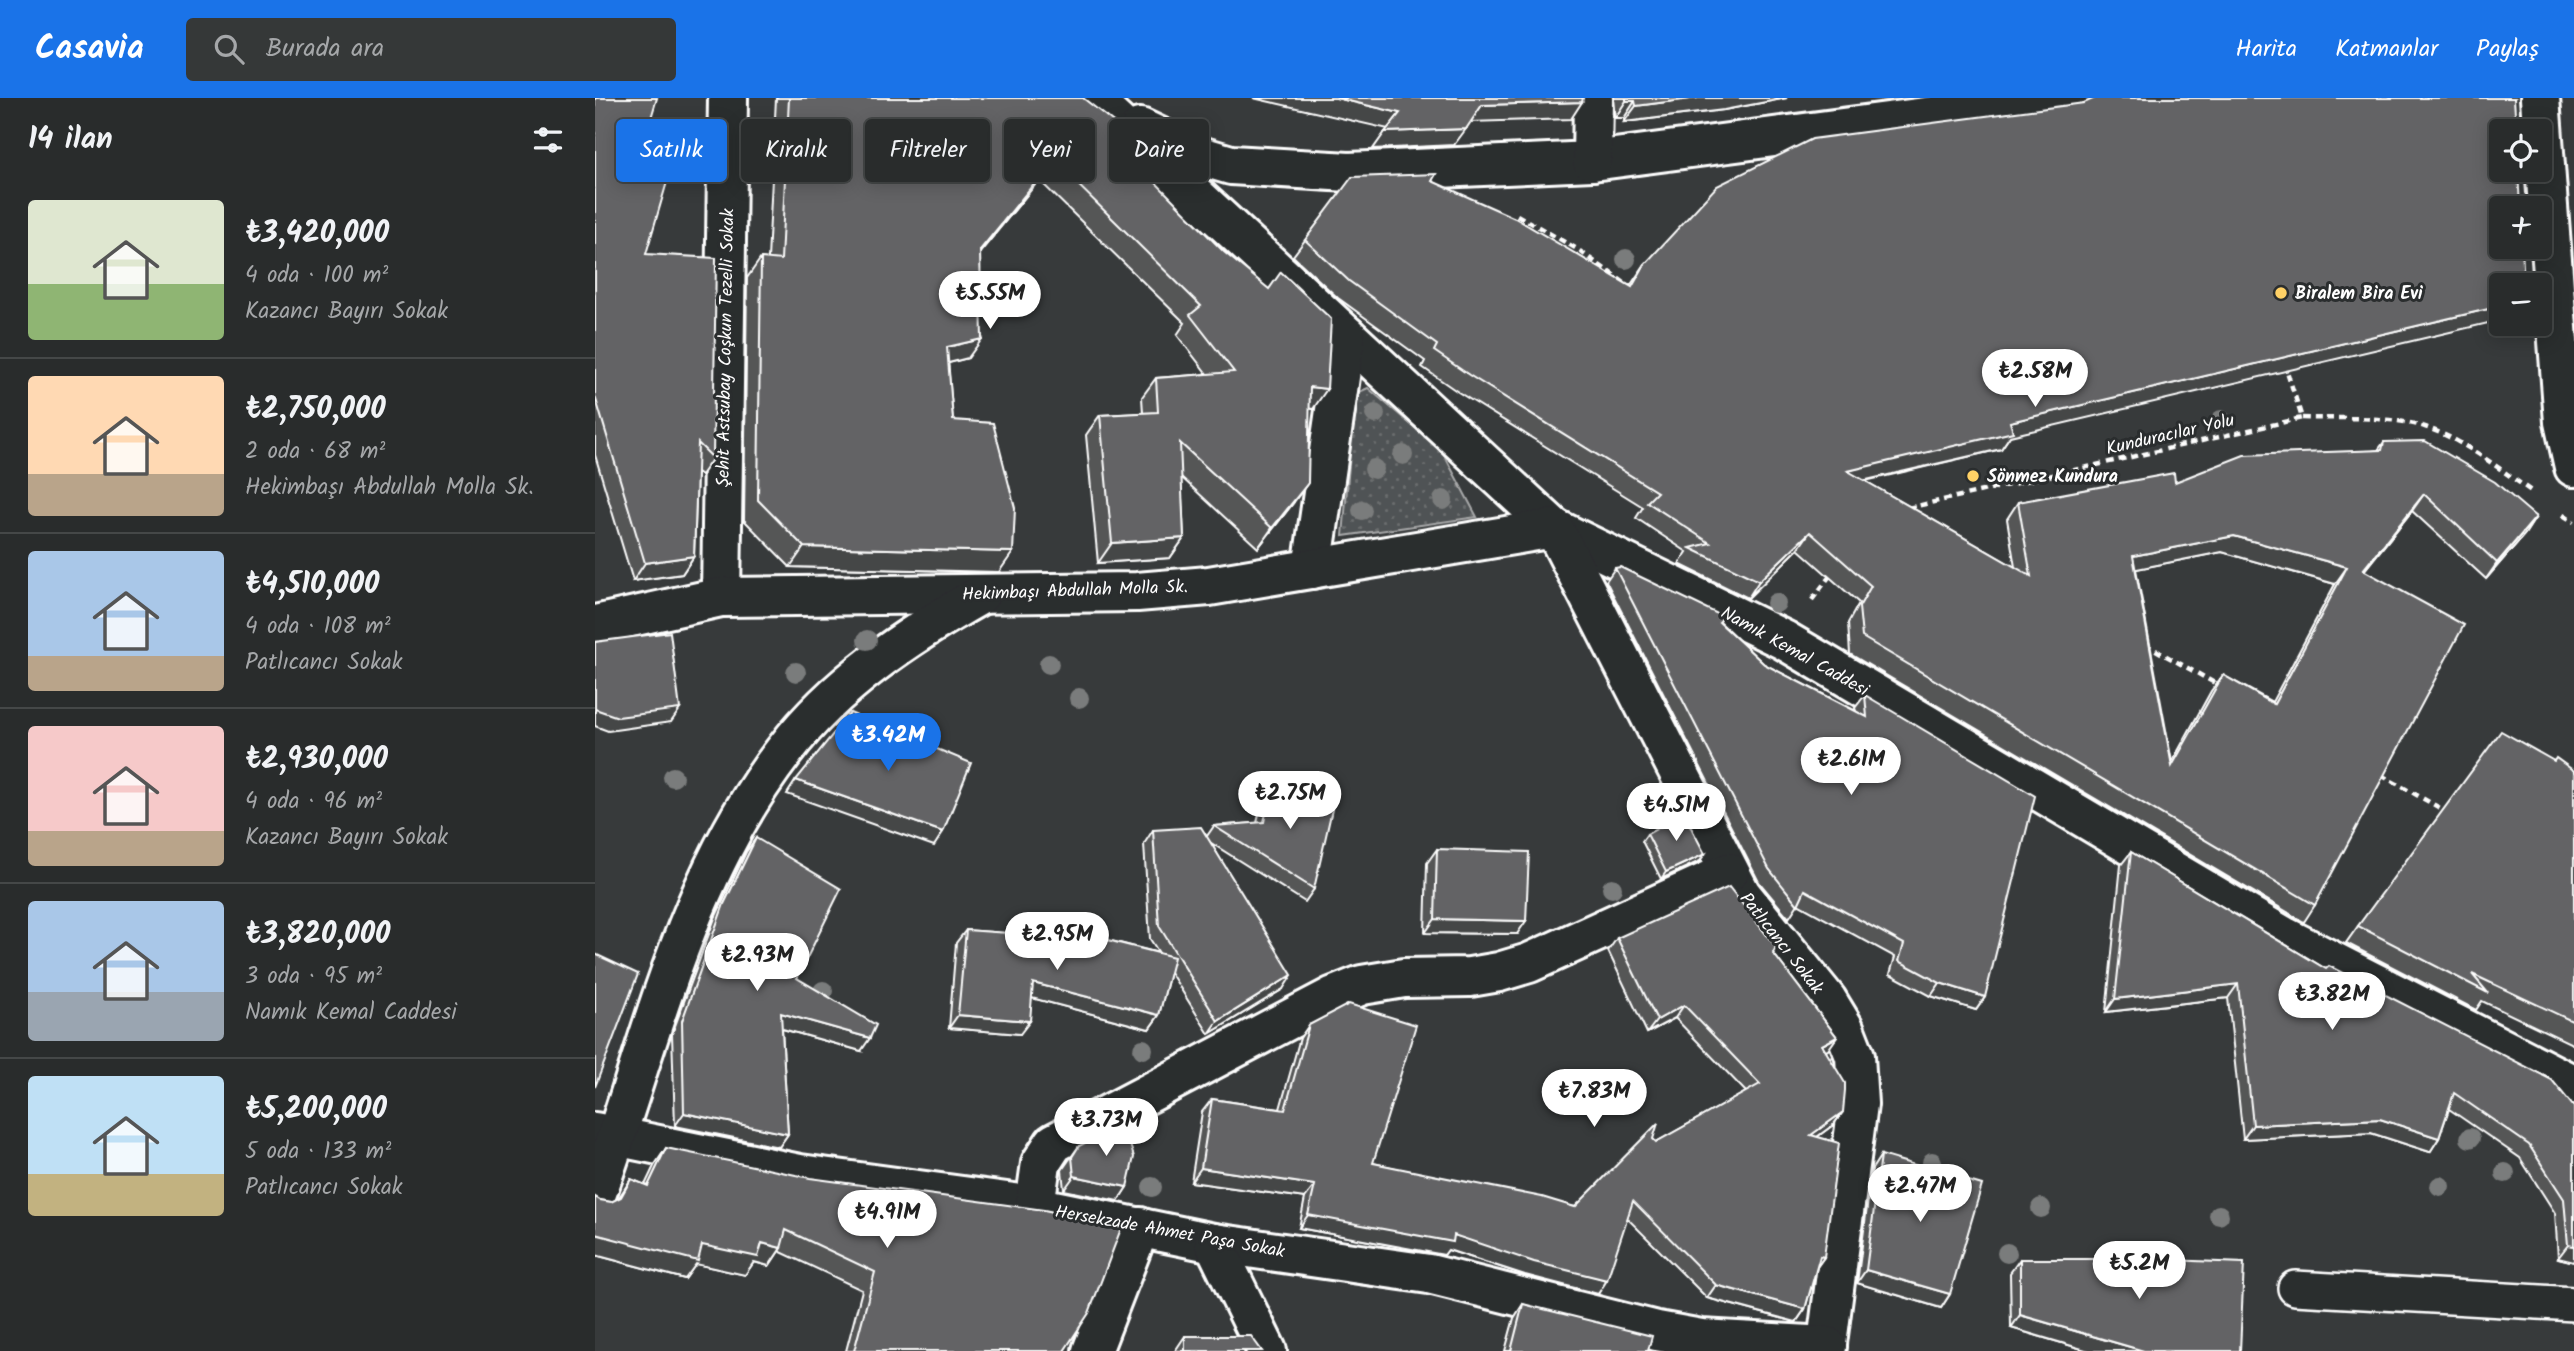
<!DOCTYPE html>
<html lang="tr">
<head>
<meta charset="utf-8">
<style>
	body { margin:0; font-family:Kalam,sans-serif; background:#353838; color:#f1f3f6; height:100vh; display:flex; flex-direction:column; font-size:26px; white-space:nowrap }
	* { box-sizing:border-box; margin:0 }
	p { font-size:23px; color:#a5a7a9 }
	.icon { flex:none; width:38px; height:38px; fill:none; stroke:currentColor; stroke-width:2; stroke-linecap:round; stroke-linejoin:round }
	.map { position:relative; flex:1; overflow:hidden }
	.sheet { display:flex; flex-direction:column; background:#292c2c; width:595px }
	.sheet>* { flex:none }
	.guide { position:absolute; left:21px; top:21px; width:665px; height:63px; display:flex; gap:14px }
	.fabs { position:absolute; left:1894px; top:21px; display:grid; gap:14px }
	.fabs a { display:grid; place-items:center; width:63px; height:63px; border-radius:7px; background:#292c2c; box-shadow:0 4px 18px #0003,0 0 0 2px #454848; font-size:35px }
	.price { position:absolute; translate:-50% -60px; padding:0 16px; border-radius:24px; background:#fff; color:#222; font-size:23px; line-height:46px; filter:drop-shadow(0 2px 4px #0008) }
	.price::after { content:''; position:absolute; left:50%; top:42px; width:21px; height:16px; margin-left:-10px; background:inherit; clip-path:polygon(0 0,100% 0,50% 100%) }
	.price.on { background:#1a73e8; color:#fff }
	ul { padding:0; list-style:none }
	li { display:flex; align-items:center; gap:21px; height:175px; padding:0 28px }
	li+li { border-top:2px solid #454848 }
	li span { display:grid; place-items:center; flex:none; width:196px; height:140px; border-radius:7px; color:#555 }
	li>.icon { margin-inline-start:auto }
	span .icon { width:84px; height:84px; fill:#fffc; stroke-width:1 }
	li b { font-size:30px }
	h2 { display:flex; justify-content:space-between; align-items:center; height:84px; padding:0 28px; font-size:30px }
	.chip { padding:0 24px; border-radius:7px; background:#292c2c; box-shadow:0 4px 18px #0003,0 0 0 2px #454848; font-size:24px; line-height:63px }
	.chip.on { background:#1a73e8; color:#fff }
	header { display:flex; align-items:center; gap:42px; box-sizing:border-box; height:98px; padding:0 35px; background:#1a73e8; color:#fff }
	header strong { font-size:33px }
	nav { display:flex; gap:38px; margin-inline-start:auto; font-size:24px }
	.search { width:490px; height:63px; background:#353838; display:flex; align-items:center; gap:18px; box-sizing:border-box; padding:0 24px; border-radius:7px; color:#a5a7a9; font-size:26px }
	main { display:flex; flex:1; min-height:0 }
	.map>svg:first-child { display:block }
	.grass { fill:url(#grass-dots); stroke:#a8a9aa; stroke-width:2 }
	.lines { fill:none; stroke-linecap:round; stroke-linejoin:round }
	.lane-casing { stroke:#fff; stroke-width:38 }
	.street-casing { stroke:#fff; stroke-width:44 }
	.secondary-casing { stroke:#fff; stroke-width:44 }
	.path { stroke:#fff; stroke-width:4.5; stroke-dasharray:7 5; stroke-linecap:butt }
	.lane { stroke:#2a2d2e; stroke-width:33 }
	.street { stroke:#2a2d2e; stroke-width:38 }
	.secondary { stroke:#2a2d2e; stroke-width:38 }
	.tree { fill:#7a7c7c }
	.wall { fill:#555657; stroke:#fff; stroke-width:2; fill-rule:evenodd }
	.shaded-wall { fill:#454647; stroke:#fff; stroke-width:2 }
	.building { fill:#636465; stroke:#fff; stroke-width:2; fill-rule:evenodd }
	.poi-dot { fill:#ffd166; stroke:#2a2d2e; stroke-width:2.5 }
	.labels { text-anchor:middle; stroke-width:6; stroke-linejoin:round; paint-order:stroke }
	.poi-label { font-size:18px; font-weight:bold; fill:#fff; stroke:#2a2d2e; text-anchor:start }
	.street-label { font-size:18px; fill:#fff; stroke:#2a2d2e }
</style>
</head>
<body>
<header>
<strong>Casavia</strong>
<div class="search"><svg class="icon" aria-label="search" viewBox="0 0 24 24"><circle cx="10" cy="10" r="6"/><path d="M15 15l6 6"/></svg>Burada ara</div>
<nav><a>Harita</a><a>Katmanlar</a><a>Paylaş</a></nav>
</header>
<main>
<section class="sheet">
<h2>14 ilan<svg class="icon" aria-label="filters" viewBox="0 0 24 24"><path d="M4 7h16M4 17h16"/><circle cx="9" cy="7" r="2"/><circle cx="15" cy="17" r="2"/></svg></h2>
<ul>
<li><span style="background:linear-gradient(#dfe7d0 60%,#8fb573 0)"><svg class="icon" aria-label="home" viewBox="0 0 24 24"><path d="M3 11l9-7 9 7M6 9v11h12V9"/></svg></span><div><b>₺3,420,000</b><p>4 oda · 100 m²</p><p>Kazancı Bayırı Sokak</p></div></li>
<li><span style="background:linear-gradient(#ffd9b3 70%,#b9a48a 0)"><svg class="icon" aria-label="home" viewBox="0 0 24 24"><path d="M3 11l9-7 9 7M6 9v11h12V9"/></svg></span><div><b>₺2,750,000</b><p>2 oda · 68 m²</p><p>Hekimbaşı Abdullah Molla Sk.</p></div></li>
<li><span style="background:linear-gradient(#a9c7e8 75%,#b9a48a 0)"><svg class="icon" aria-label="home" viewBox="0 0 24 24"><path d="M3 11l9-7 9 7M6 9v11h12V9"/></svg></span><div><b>₺4,510,000</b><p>4 oda · 108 m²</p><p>Patlıcancı Sokak</p></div></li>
<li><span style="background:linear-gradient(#f6c9c9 75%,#b9a48a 0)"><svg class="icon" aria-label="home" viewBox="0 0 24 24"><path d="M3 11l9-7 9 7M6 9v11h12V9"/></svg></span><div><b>₺2,930,000</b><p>4 oda · 96 m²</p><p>Kazancı Bayırı Sokak</p></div></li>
<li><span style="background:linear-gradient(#a9c7e8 65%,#9aa5b1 0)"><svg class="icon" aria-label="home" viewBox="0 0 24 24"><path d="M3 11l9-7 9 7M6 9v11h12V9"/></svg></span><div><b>₺3,820,000</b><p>3 oda · 95 m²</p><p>Namık Kemal Caddesi</p></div></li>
<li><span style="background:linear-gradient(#bfe0f5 70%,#c2b280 0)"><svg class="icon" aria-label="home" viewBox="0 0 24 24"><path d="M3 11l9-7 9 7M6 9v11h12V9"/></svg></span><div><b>₺5,200,000</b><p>5 oda · 133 m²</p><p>Patlıcancı Sokak</p></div></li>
</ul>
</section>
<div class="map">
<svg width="1979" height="1253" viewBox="0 0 1979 1253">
	<defs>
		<pattern id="grass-dots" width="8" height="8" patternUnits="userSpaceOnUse" patternTransform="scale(1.75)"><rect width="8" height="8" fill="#505354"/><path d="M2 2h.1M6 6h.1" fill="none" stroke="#6a6d6e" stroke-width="1.8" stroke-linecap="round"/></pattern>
	</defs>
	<rect width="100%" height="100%" fill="#373a3b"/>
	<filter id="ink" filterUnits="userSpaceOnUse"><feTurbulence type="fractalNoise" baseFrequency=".0143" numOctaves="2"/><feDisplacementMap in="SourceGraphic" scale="14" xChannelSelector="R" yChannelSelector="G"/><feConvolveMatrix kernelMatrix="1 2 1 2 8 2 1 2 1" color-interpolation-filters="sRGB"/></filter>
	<g filter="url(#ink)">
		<!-- grass -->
		<polygon class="grass" points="773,290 847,353 882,419 748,438 760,296"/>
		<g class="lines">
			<!-- lane casing -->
			<g class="lane-casing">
				<polyline id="lane" points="1700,1190 1979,1206"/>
			</g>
			<!-- street casing -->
			<g class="street-casing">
				<g id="street">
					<polyline points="504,8 959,430 1189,542 1690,839 1979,987"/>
					<polyline points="545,30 602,57 636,67 754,74 997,63 1475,0"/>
					<polyline points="997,63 998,0"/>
					<polyline points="717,471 751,237"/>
					<polyline points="126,499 133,0"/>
					<polyline points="0,527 126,499 542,494 614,488 959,430 1146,796 1232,902 1249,930 1260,958 1263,1006 1231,1253"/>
					<polyline points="0,1034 205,1076 440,1108 619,1145 834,1176 1062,1233 1106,1241 1232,1248"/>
					<path d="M0,1100C56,947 88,783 190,652C240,586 314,537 385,497"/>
					<polyline points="440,1108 446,1065 459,1045 737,899 767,887 809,880 875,879 904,874 934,865 1134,774"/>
					<polyline points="619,1145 672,1253"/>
					<polyline points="497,1253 545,1129"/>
				</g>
			</g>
			<!-- secondary casing -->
			<g class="secondary-casing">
				<polyline id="secondary" points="1945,0 1969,324 1979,369"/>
			</g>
			<!-- path -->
			<g class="path">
				<polyline points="922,117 982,151 1038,191"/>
				<path d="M1707,320C1747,321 1792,317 1830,329C1869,342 1903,370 1936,393"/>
				<polyline points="1313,410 1707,320 1690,267"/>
				<polyline points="1968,417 1979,424"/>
				<polyline points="1217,502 1237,475"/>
				<polyline points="1550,546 1625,588"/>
				<polyline points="1786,677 1852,714"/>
			</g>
			<!-- lane -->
			<use href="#lane" class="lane"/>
			<!-- street -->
			<use href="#street" class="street"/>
			<!-- secondary -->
			<use href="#secondary" class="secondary"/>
		</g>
		<!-- trees -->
		<g class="tree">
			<circle cx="101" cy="46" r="10"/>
			<circle cx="1031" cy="161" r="10"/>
			<circle cx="780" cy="316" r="10"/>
			<circle cx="1626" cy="322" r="10"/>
			<circle cx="808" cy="357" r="10"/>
			<circle cx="779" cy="371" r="10"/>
			<circle cx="848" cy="402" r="10"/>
			<circle cx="767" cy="412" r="10"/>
			<circle cx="1181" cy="505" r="10"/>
			<circle cx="272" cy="542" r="10"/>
			<circle cx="454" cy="566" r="10"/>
			<circle cx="201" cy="574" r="10"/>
			<circle cx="484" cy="600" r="10"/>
			<circle cx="78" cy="679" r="10"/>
			<circle cx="1017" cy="790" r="10"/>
			<circle cx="228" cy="893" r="10"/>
			<circle cx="548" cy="951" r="10"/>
			<circle cx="1875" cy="1040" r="10"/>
			<circle cx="1337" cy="1064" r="10"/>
			<circle cx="1910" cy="1075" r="10"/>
			<circle cx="1845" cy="1088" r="10"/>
			<circle cx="557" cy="1089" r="10"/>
			<circle cx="1446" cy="1110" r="10"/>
			<circle cx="1624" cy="1117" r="10"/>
			<circle cx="1412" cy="1155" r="10"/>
		</g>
		<!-- wall -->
		<g class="wall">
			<polygon points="0,0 56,20 51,156 118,360 106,377 102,374 99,458 87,476 38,483 0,357"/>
			<polygon points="181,0 488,0 718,311 714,310 699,404 663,450 586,379 589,440 575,460 503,465 491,337 505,317 548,315 547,299 561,280 612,276 582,237 590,225 444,82 385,154 373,260 353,265 358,322 404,474 195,469 149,422 152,180 166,160 173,161"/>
			<polygon points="1018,0 1192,0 1129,12 1029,24 1029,20 1020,20"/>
			<path d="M1496,0H1919L1415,338L1406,351L1270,383L1420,469L1412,421L1423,404L1580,384L1783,352L1789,344L1941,419L1930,436L1891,481L1817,413L1769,473L1720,807L1709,824L1255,556L1253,525L1264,505L1203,451L1153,500L1084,466L1092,454L1041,420L1048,409L863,294L827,269L830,263L743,200L698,158L710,142L837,83L1035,188L1050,166L1489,5L1496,3ZM1627,454L1740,486L1677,604L1628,577L1616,593L1577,664L1541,471Z"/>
			<polygon points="1020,470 1125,524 1169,566 1261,613 1260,610 1270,597 1390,899 1381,912 1336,898 1295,876 1300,859 1203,806 1194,820 1164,784 1011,483"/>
			<polygon points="1959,663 1979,673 1979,947 1887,903 1881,912 1751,845 1763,828"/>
			<polygon points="678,684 719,791 710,804 616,745 688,891 614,936 575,874 564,917 554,931 437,900 425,936 354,930 361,845 371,832 450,838 457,828 564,855 555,841 549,746 558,732 612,738 619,728 662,725 668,698"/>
			<polygon points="1052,736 1105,763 1066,781 1047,743"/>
			<polygon points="161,740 202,880 266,953 187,931 193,1036 184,1049 80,1028 77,936 120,820 151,754"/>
			<polygon points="842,751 922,836 830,835 832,765"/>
			<polygon points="1536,754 1731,871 1957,982 1979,1164 1963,1160 1960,1115 1925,1060 1854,1011 1844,1040 1835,1054 1776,1035 1648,1041 1633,900 1511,914 1526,767"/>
			<polygon points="1022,840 1178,855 1242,939 1231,953 1248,1014 1238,1027 1222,1039 1229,1159 1222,1169 1210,1211 1201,1224 1112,1200 1032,1120 1003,1196 930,1177 853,1152 849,1157 704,1130 710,1100 596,1084 607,1014 617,1001 685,1011 705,940 714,927 778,1065 980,1109 1058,1041 1061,1044 1151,994 1080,920 1052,935 1013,853"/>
			<polygon points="484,1048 532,1089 523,1103 469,1092 467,1072"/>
			<polygon points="71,1050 469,1253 251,1253 267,1192 184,1153 174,1168 159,1164 150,1177 101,1166 90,1181 0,1157 0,1099 5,1102 16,1104 23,1101 36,1081 50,1087 59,1068"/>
			<polygon points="1286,1057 1355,1196 1346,1210 1262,1185 1277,1071"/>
			<polygon points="1425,1161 1644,1253 1494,1253 1416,1230 1415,1175"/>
			<polygon points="928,1206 1053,1253 910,1253 919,1220"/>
			<polygon points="590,1238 667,1253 580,1253"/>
		</g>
		<!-- shaded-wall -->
		<g class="shaded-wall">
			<polygon points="658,0 741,0 805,15 793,31"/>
			<polygon points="1103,0 1192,0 1129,12 1029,24 1041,8"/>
			<polygon points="1031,3 1040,3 1029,20 1020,20"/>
			<polygon points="987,4 976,21 875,24 887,7"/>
			<polygon points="871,31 859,47 778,51 790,34"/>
			<polygon points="531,34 518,54 517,40"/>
			<polygon points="458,62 444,82 371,172 385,152"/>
			<polygon points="1906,208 1906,222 1415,338 1406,351 1241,389 1253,373 1415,324"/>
			<polygon points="387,241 373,260 338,269 352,249"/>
			<polygon points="715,289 732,291 718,311 701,309"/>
			<polygon points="713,385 699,404 663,450 677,430"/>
			<polygon points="1829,396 1817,413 1756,489 1768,472"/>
			<polygon points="1941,419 1930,436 1891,481 1902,465"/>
			<polygon points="1215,434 1203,451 1153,500 1164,483"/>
			<polygon points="1639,438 1752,469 1740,486 1627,454 1527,474 1538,458"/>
			<polygon points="589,440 575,460 503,465 517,445"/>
			<polygon points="209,449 418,454 404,474 195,469"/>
			<polygon points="99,458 87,476 38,483 50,465"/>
			<polygon points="0,611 85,611 76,624 13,633 0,628"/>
			<polygon points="201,682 348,734 339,748 192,696"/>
			<polygon points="1110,756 1105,763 1066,781 1071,774"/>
			<polygon points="840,821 931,823 922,836 830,835"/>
			<polygon points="697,877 688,891 614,936 623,923"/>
			<polygon points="438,885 564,917 554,931 429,898"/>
			<polygon points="1345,885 1390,899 1381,912 1336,898"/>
			<polygon points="1643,886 1633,900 1511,914 1520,901"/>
			<polygon points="1089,907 1080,920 1052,935 1062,922"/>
			<polygon points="186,915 275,940 266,953 177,928"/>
			<polygon points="363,917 435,923 425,936 354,930"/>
			<polygon points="1242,939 1233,952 1218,960 1227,947"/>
			<polygon points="1248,1014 1238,1027 1207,1050 1216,1037"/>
			<polygon points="89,1015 193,1036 184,1049 80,1028"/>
			<polygon points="1785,1021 1844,1040 1835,1054 1776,1035 1648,1041 1658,1027"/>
			<polygon points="606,1070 720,1087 710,1100 596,1084"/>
			<polygon points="479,1078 532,1089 523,1103 469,1092"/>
			<polygon points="713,1117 859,1137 1012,1182 1003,1196 930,1177 853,1152 849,1157 704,1130"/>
			<polygon points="0,1136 107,1147 167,1145 186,1150 174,1168 159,1164 150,1177 101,1166 90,1181 0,1157"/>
			<polygon points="1973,1147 1979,1148 1979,1164 1963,1160"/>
			<polygon points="1225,1158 1229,1159 1219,1173"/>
			<polygon points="1271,1172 1355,1196 1346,1210 1262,1185"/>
			<polygon points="1121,1187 1210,1211 1201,1224 1112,1200"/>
			<polygon points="1425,1217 1549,1253 1494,1253 1416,1230"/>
		</g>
		<!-- building -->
		<g class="building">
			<polygon points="0,0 62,0 56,20 88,29 51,156 121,160 118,360 103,345 99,458 50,465 0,298"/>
			<polygon points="194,0 488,0 531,34 517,40 629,154 674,191 686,174 736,221 732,291 715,289 713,385 677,430 585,345 589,440 517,445 505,317 563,314 561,280 639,274 595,217 606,208 458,62 385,152 387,241 352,249 358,322 398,325 420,410 418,454 209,449 163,402 166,160 186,162"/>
			<polygon points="741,0 988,0 987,4 887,7 871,31 790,34 805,15"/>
			<polygon points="1031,0 1103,0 1041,8 1040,3 1031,3"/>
			<path d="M1500,0H1919L1921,33H1906V72H1923L1925,110H1906V149H1927L1929,187H1906V208L1415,324L1418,334L1253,373L1436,478L1423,404L1579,375L1580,384L1649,357L1787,352L1789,344L1830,343L1900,384L1941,419L1902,465L1829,396L1768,472L1869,527L1720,807L1267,539L1264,509L1276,488L1215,434L1164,483L1095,450L1115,445L1052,404L1062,394L874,277L839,253L842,247L754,183L710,142L757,79L841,76L837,83L920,120L1037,189L1050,166L1122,88L1217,41L1489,5ZM1639,438L1752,469L1679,606L1628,577L1577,668L1538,458Z"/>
			<polygon points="1025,469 1129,519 1124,524 1169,566 1272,619 1270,597 1440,698 1390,899 1345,885 1304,863 1309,846 1210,792 1203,807 1174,771 1020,470"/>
			<polygon points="75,534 85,611 23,619 0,611 0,544"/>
			<polygon points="255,615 376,665 348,734 201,682"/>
			<polygon points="1906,633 1959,663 1961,660 1979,673 1979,924 1877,876 1893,895 1763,828"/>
			<polygon points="678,684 740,698 719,791 619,728 669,724"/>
			<polygon points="1089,716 1110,756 1071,774 1052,736"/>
			<polygon points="606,729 697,877 623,923 564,828 558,732"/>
			<polygon points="161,740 246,791 202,880 281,927 275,940 186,915 193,1036 89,1015 87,923 129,806"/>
			<polygon points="842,751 934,754 931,823 840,821"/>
			<polygon points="1536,754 1731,871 1734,868 1957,982 1979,1009 1979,1148 1973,1147 1969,1101 1934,1047 1859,995 1844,1040 1785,1021 1658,1027 1643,886 1520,901"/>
			<polygon points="1134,789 1181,849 1178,855 1242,939 1227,947 1250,985 1250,992 1248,1014 1216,1037 1244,1045 1229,1159 1225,1158 1210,1211 1121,1187 1038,1103 1012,1182 939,1164 859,1137 858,1144 713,1117 720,1087 606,1070 617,1001 690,1012 714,927 754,906 821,927 778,1065 947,1099 980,1109 1063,1025 1058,1041 1061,1044 1165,986 1089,907 1062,922 1022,840"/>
			<polygon points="457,828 579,859 564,917 438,885 435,923 363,917 371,832 454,838"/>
			<polygon points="0,856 43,876 0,989"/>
			<polygon points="528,1025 539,1059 532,1089 479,1078 477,1059 484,1048"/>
			<polygon points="71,1050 215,1080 449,1112 527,1128 494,1215 469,1253 259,1253 280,1174 191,1132 186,1150 167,1145 163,1159 107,1147 103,1163 0,1136 0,1099 5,1102 16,1104 26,1099 36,1081 53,1088"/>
			<polygon points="1286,1057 1387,1087 1355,1196 1271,1172"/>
			<polygon points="1425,1161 1548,1161 1649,1165 1645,1253 1549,1253 1425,1217"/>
			<polygon points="928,1206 1057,1238 1053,1253 916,1253"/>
			<polygon points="590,1238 656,1238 667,1253 590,1253"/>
		</g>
	</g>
	<!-- markers -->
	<g class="poi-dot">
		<circle cx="1686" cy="195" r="7"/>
		<circle cx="1378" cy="378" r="7"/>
	</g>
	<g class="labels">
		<!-- poi labels -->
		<g class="poi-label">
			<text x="1700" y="201">Biralem Bira Evi</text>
			<text x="1392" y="384">Sönmez Kundura</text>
		</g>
		<!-- street labels -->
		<g class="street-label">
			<text transform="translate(130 250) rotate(-89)" y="6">Şehit Astsubay Coşkun Tezelli Sokak</text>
			<text transform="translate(1575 336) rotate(-13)" y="6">Kunduracılar Yolu</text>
			<text transform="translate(480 492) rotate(-2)" y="6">Hekimbaşı Abdullah Molla Sk.</text>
			<text transform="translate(1200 553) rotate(29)" y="6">Namık Kemal Caddesi</text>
			<text transform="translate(1187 845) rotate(52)" y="6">Patlıcancı Sokak</text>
			<text transform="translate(575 1133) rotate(10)" y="6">Hersekzade Ahmet Paşa Sokak</text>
		</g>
	</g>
</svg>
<div class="fabs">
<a><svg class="icon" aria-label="locate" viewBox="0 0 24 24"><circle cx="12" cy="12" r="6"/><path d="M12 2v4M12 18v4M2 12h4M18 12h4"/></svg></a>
<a>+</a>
<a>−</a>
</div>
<b class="price" style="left:395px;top:233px">₺5.55M</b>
<b class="price" style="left:1440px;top:311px">₺2.58M</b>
<b class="price on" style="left:293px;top:675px">₺3.42M</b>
<b class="price" style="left:1256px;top:699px">₺2.61M</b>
<b class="price" style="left:695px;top:733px">₺2.75M</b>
<b class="price" style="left:1081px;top:745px">₺4.51M</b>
<b class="price" style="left:462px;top:874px">₺2.95M</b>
<b class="price" style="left:162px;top:895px">₺2.93M</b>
<b class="price" style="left:1737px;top:934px">₺3.82M</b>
<b class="price" style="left:999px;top:1031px">₺7.83M</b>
<b class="price" style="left:511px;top:1060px">₺3.73M</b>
<b class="price" style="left:1325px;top:1126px">₺2.47M</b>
<b class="price" style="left:292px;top:1152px">₺4.91M</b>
<b class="price" style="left:1544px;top:1203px">₺5.2M</b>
<div class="guide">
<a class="chip on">Satılık</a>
<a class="chip">Kiralık</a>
<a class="chip">Filtreler</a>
<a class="chip">Yeni</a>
<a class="chip">Daire</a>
</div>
</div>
</main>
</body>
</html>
